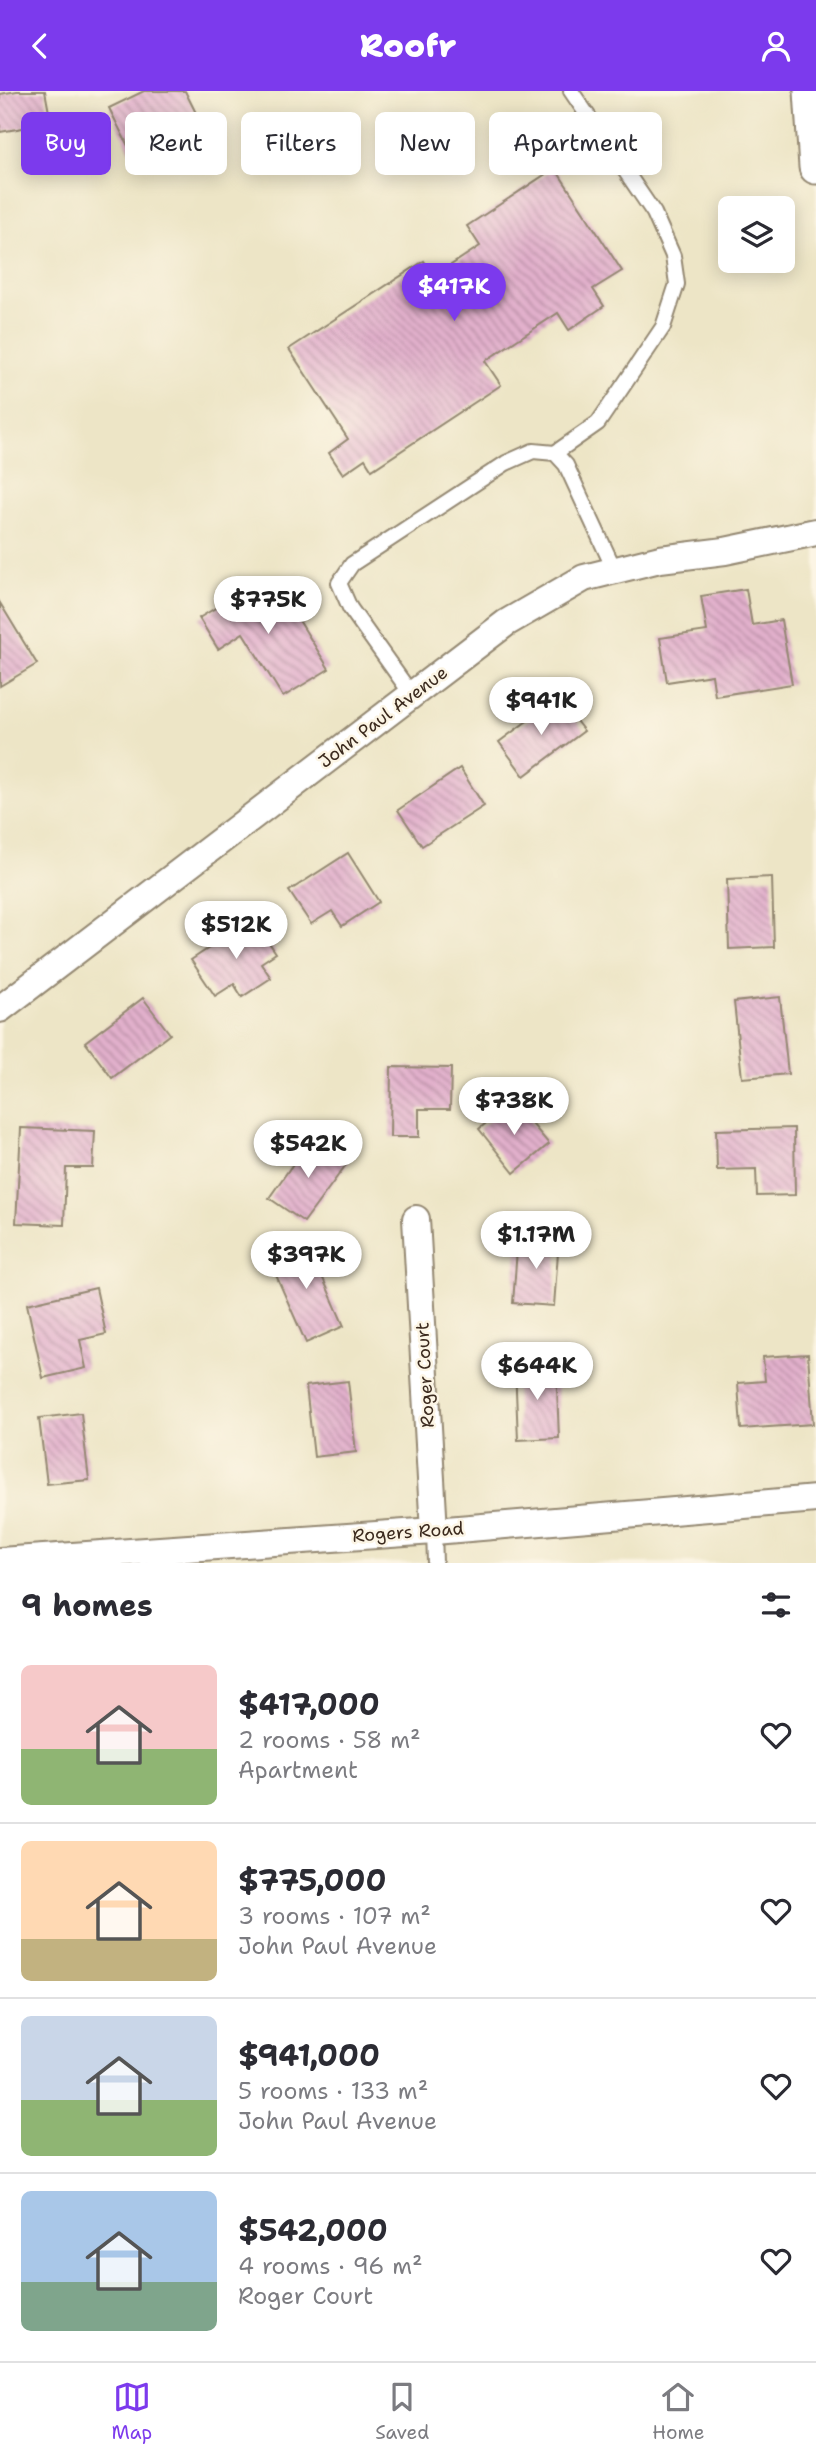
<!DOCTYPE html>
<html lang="en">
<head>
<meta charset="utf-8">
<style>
	body { margin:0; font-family:"Shantell Sans",sans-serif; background:#f2f2f3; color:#2b2b33; height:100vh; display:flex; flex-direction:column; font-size:26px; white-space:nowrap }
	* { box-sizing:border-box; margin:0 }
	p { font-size:23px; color:#7c7c81 }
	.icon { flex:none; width:38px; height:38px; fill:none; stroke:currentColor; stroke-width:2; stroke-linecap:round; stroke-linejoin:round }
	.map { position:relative; height:1472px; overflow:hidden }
	.sheet { display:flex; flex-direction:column; background:#fff; flex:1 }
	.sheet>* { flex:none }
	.guide { position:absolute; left:21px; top:21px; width:775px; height:63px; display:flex; gap:14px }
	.buttons { position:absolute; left:718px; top:105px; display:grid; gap:14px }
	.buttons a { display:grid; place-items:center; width:77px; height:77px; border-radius:10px; background:#fff; box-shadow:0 4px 18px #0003; font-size:35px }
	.price { position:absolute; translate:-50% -60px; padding:0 16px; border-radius:24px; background:#fff; color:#222; font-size:23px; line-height:46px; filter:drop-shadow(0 2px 4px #0008) }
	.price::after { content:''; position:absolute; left:50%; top:42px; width:21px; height:16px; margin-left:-10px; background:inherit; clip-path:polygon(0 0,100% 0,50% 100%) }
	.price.active { background:#7c3aed; color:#fff }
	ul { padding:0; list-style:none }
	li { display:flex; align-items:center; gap:21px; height:175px; padding:0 21px }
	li+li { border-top:2px solid #e1e1e2 }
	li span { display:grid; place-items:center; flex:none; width:196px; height:140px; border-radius:10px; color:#555 }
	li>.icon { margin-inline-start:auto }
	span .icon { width:84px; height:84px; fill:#fffc; stroke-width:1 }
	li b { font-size:30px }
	h2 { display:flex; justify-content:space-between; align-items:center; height:84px; padding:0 21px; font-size:30px }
	.tag { padding:0 24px; border-radius:10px; background:#fff; box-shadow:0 4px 18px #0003; font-size:24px; line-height:63px }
	.tag.active { background:#7c3aed; color:#fff }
	header { display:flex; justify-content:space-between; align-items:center; height:91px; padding:0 21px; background:#7c3aed; color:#fff; font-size:32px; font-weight:800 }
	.menu { display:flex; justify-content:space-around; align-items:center; height:98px; border-top:2px solid #e1e1e2; background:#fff; font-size:19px; color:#7c7c81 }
	.menu a { display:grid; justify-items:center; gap:4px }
	.menu .active { color:#7c3aed }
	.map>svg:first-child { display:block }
	.building { fill:url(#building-back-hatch) }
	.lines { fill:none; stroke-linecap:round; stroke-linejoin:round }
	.service-casing { stroke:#948872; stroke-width:18 }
	.minor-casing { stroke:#948872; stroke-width:30 }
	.tertiary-casing { stroke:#948872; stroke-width:37 }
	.service { stroke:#fff; stroke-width:14 }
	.minor { stroke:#fff; stroke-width:26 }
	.tertiary { stroke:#fff; stroke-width:33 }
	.labels { text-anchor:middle; stroke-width:5; stroke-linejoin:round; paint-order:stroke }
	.street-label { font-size:18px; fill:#3b2a1e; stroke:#fcf5e5 }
</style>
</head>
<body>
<header><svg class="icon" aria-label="back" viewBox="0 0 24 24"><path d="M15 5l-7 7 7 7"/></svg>Roofr<svg class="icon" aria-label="person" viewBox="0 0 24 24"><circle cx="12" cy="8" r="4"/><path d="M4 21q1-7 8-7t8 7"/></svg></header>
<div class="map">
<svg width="816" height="1472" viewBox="0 0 816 1472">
	<defs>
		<pattern id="building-back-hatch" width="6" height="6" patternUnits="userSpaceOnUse" patternTransform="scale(1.75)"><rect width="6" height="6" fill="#e2b0cc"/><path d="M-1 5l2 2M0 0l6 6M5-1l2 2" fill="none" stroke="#b88fa5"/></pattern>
	</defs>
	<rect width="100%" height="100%" fill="#fcf5e5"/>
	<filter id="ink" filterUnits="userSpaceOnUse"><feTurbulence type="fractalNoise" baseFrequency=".0143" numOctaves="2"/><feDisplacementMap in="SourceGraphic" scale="14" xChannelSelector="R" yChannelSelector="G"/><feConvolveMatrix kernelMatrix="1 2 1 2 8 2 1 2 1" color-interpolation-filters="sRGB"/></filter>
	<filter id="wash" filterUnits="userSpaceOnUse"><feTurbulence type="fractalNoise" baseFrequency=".00686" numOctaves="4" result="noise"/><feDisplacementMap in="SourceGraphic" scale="28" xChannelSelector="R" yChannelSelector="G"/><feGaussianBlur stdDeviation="1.57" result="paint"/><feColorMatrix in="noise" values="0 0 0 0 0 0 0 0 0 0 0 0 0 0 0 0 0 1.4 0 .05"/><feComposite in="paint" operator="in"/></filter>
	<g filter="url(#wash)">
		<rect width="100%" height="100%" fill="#ede5c6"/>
		<g id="blocks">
			<!-- building -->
			<g class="building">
				<polygon points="17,0 45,0 51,32 0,41 0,3"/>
				<polygon points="144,0 185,0 201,32 133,65 109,17"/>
				<polygon points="555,77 622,180 593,198 604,215 569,239 558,222 485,270 501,294 372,379 365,368 343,383 329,362 348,348 289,258 424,170 434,185 480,155 467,135"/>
				<polygon points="263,488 285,523 292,518 329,578 283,606 243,542 218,558 199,527"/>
				<polygon points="746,498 752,534 781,529 792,593 715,605 712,584 667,591 660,547 707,540 701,505"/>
				<polygon points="0,512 37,573 0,595"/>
				<polygon points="558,607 584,640 524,685 499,651"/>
				<polygon points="460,677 484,715 422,755 398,719"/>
				<polygon points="348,762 379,811 342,835 332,820 311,833 289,800"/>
				<polygon points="772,786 774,856 729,858 727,788"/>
				<polygon points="253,828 276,862 261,872 271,887 242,906 234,893 215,905 191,869"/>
				<polygon points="780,906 788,983 742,987 734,911"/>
				<polygon points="143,907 170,943 112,987 85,951"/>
				<polygon points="391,976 451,977 450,1018 419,1018 419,1046 390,1046"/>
				<polygon points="513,1010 549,1053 514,1082 479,1038"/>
				<polygon points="21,1037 95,1040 93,1077 66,1077 64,1134 16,1132"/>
				<polygon points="794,1037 795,1104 757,1105 756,1078 717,1079 716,1039"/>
				<polygon points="312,1046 348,1071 304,1131 269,1107"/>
				<polygon points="518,1145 559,1148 554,1215 513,1212"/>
				<polygon points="306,1149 344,1235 306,1252 268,1166"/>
				<polygon points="96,1197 106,1243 80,1249 86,1277 43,1287 27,1213"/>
				<polygon points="808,1263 813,1333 741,1338 738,1292 765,1290 763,1266"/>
				<polygon points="556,1273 559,1347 518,1349 515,1275"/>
				<polygon points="348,1290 356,1361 314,1366 306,1295"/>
				<polygon points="81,1322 89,1389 47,1393 39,1327"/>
			</g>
		</g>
	</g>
	<g filter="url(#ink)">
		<use href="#blocks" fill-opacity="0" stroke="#948872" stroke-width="2"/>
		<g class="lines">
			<!-- service casing -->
			<g class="service-casing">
				<g id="service">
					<polyline points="555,362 598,332 663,236 677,193 673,165 654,122 571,0"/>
					<polyline points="412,604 350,517 339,492 352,473 506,372 533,360 555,362 566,374 615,480"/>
					<polyline points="434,1440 435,1472"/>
				</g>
			</g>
			<!-- minor casing -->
			<g class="minor-casing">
				<g id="minor">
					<polyline points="0,918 506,532 584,487 660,468 725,460 816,441"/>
					<polyline points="416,1128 434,1440"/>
					<polyline points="0,1470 434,1440 816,1408"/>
				</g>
			</g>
			<!-- tertiary casing -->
			<g class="tertiary-casing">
				<polyline id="tertiary" points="811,0 816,76"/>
			</g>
			<!-- service -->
			<use href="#service" class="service"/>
			<!-- minor -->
			<use href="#minor" class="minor"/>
			<!-- tertiary -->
			<use href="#tertiary" class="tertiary"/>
		</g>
	</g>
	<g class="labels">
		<!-- street labels -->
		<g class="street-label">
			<text transform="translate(383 626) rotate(-37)" y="6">John Paul Avenue</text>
			<text transform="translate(425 1284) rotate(-93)" y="6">Roger Court</text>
			<text transform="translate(408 1441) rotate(-4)" y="6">Rogers Road</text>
		</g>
	</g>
</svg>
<div class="buttons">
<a><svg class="icon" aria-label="layers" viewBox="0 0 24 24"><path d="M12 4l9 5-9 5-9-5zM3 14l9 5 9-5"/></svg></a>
</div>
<b class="price active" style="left:454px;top:232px">$417K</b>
<b class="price" style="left:268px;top:545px">$775K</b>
<b class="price" style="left:541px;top:646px">$941K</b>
<b class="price" style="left:236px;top:870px">$512K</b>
<b class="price" style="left:514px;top:1046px">$738K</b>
<b class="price" style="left:308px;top:1089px">$542K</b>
<b class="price" style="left:536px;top:1180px">$1.17M</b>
<b class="price" style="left:306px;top:1200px">$397K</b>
<b class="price" style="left:537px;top:1311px">$644K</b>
<div class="guide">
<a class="tag active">Buy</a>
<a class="tag">Rent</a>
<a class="tag">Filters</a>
<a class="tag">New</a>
<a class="tag">Apartment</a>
</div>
</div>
<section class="sheet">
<h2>9 homes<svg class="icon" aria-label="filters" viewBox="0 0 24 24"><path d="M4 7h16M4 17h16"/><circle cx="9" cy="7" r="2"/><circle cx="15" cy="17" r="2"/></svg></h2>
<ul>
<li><span style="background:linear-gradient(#f6c9c9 60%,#8fb573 0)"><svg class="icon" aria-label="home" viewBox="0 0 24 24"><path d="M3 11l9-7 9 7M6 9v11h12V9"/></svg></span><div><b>$417,000</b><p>2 rooms · 58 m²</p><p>Apartment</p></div><svg class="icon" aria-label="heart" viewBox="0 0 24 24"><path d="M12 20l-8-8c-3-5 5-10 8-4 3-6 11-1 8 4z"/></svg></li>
<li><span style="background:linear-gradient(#ffd9b3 70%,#c2b280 0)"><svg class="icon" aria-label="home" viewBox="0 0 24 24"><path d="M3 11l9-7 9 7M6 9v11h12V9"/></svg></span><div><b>$775,000</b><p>3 rooms · 107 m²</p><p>John Paul Avenue</p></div><svg class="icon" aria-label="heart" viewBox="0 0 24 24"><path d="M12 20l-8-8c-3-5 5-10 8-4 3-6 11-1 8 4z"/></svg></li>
<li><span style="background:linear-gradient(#c9d6e8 60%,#8fb573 0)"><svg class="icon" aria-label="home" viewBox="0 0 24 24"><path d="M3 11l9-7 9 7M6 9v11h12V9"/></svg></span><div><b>$941,000</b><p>5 rooms · 133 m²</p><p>John Paul Avenue</p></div><svg class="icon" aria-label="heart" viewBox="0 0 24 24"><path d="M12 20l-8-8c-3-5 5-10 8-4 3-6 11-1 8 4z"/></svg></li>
<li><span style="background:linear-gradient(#a9c7e8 65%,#7fa58c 0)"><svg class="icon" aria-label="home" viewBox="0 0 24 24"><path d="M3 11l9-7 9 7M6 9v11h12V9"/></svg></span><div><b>$542,000</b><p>4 rooms · 96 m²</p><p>Roger Court</p></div><svg class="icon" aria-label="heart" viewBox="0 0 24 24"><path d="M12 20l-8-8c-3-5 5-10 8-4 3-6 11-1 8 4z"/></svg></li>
</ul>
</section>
<nav class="menu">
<a class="active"><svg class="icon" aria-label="map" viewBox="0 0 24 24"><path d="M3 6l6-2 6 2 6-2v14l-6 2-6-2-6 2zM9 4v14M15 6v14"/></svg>Map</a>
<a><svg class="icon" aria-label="saved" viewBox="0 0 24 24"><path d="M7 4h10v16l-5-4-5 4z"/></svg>Saved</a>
<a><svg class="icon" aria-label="home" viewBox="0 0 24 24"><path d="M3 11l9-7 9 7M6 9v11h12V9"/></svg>Home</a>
</nav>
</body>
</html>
